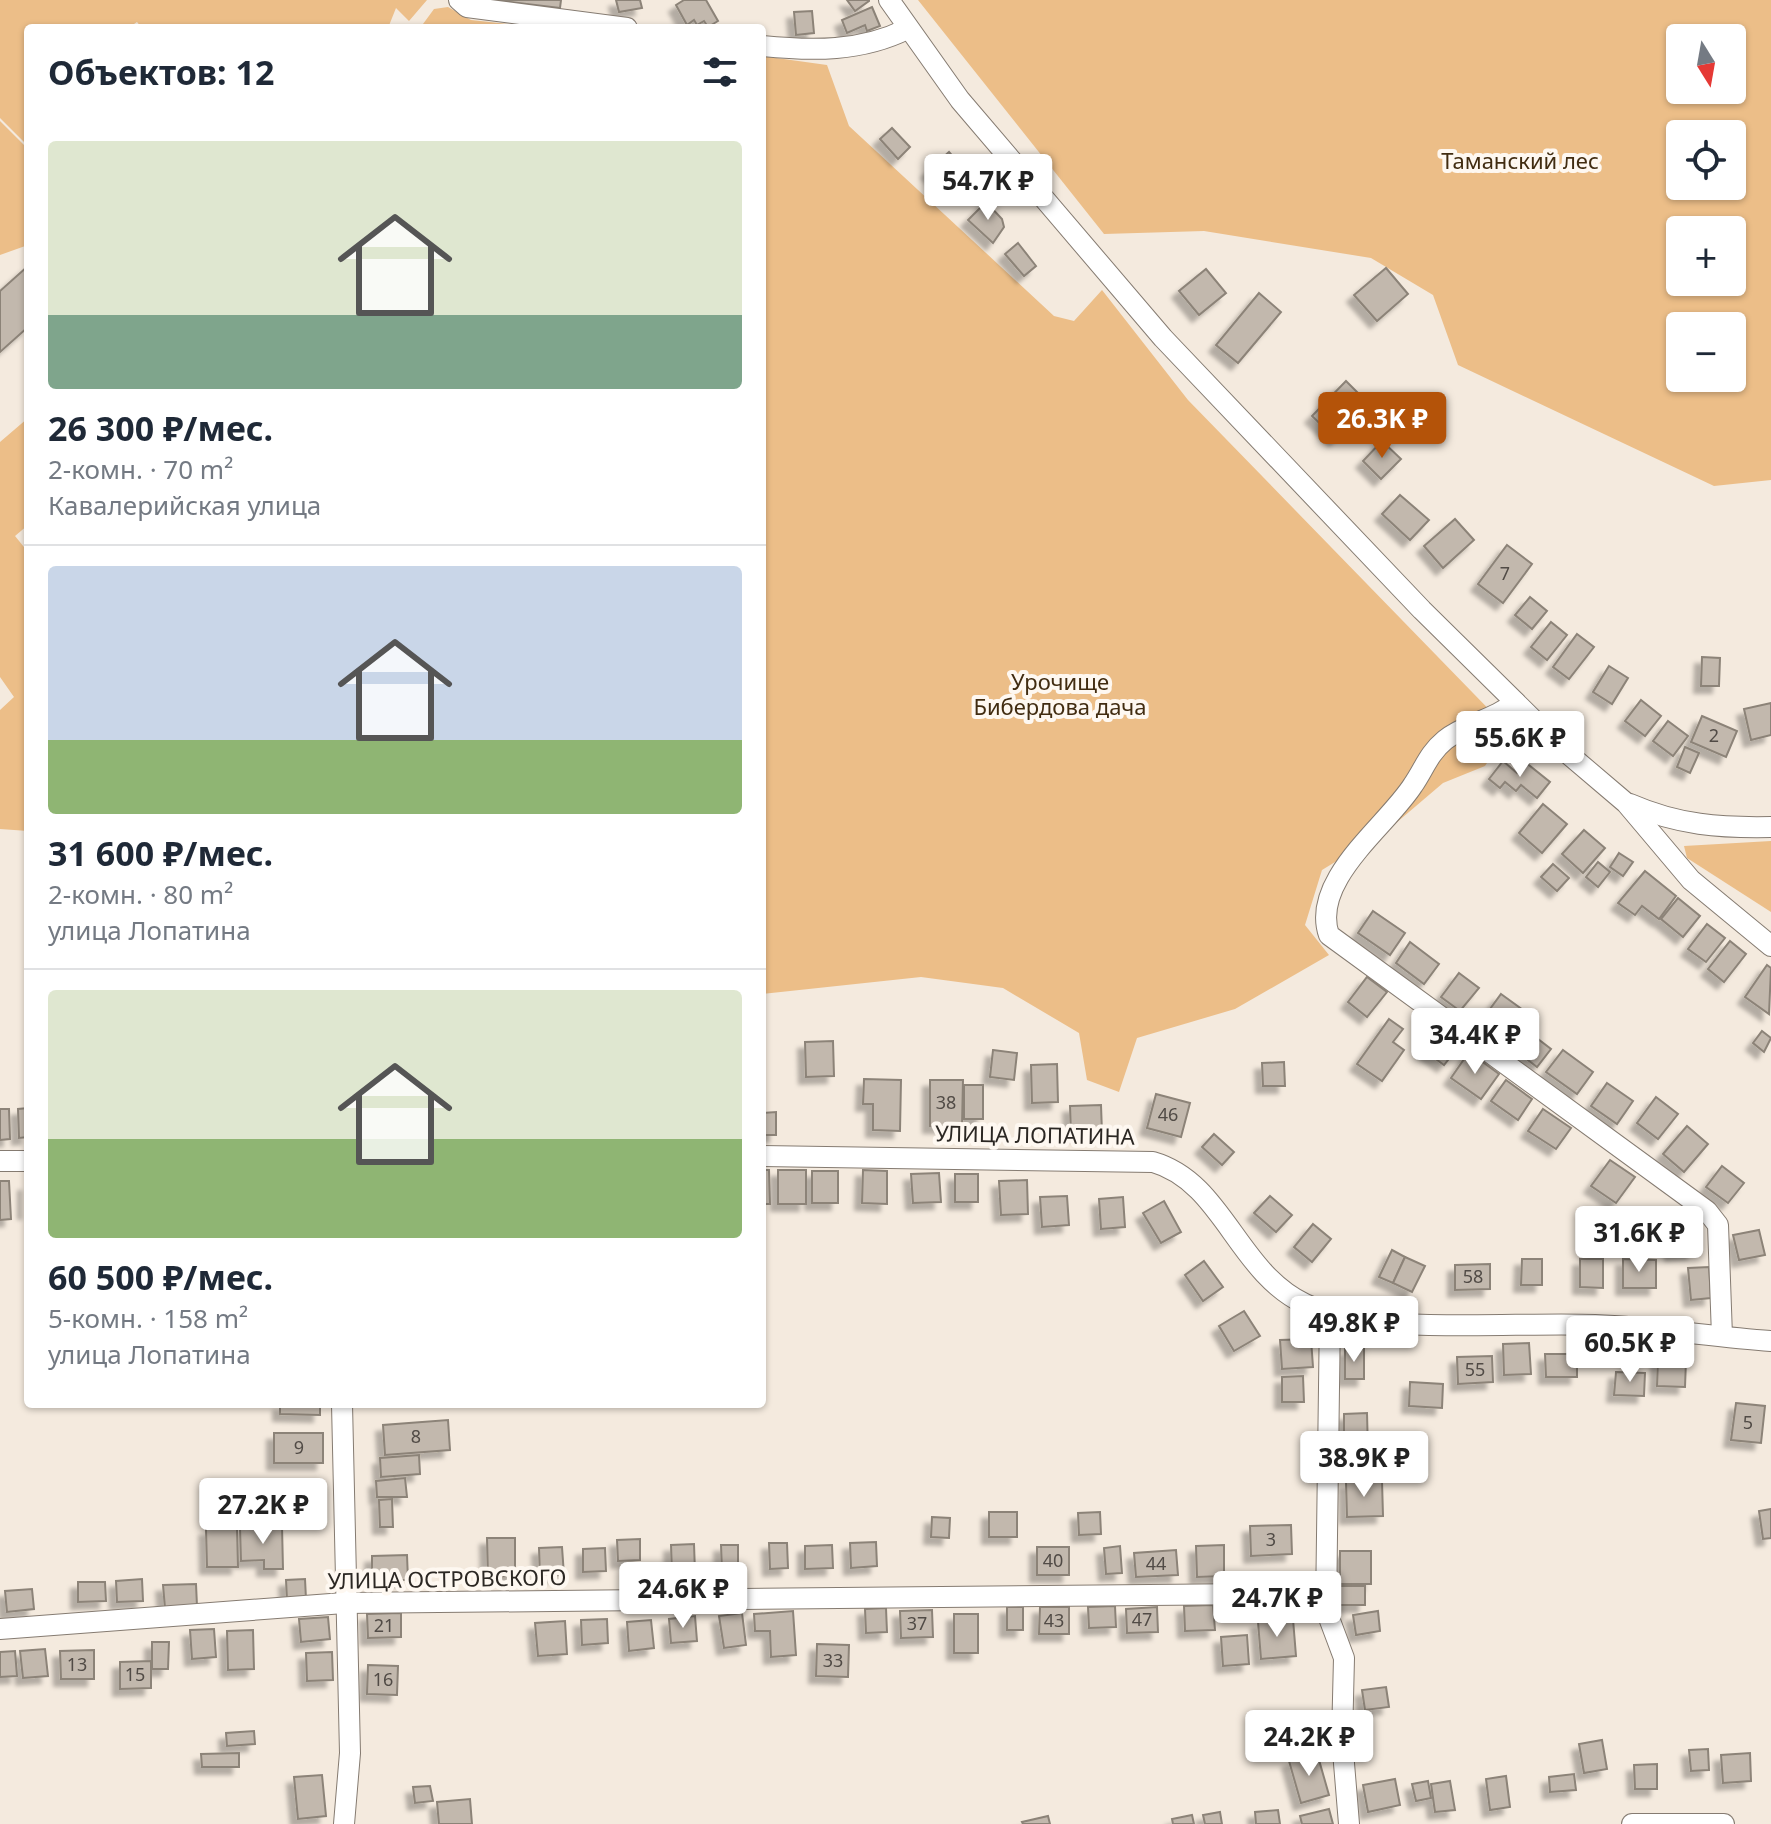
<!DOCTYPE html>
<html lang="ru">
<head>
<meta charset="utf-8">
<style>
	body { margin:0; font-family:"Noto Sans",sans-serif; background:#f6f6f7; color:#1f2937; height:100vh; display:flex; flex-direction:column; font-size:30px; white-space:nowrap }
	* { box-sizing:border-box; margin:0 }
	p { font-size:26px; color:#747a83 }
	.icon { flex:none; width:44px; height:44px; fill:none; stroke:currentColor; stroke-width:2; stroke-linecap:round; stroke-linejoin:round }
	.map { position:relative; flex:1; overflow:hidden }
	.side { position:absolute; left:24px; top:24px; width:742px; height:1384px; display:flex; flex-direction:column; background:#fff; border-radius:8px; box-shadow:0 2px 6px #0004 }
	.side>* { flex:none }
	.needle { width:52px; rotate:169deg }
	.controls { position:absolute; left:1666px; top:24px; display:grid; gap:16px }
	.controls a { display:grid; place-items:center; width:80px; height:80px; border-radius:8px; background:#fff; box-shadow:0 2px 6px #0004; font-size:40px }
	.price { position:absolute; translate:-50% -68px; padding:0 18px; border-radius:8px; background:#fff; color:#222; font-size:26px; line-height:52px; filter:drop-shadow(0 2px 4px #0008) }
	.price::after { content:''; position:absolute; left:50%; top:48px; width:24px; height:18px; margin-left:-12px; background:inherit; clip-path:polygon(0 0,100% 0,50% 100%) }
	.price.on { background:#b45309; color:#fff }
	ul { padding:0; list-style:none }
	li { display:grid; align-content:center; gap:16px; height:424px; padding:0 24px }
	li+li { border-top:2px solid #e0e1e3 }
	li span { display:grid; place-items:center; height:248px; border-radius:8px; color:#555 }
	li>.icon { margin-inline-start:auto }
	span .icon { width:144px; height:144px; fill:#fffc; stroke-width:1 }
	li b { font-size:34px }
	h2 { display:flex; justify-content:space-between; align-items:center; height:96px; padding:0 24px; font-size:34px }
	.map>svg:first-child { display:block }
	.green { fill:#ecbe88; fill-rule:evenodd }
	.building { fill:#c2b8ad; stroke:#8c8378; stroke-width:2; filter:url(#shadow) }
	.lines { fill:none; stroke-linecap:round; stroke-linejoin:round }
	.minor-casing { stroke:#857b71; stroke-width:22 }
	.minor { stroke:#fff; stroke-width:20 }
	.labels { text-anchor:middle; stroke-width:8; stroke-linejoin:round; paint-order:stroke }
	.number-label { font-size:18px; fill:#514b46 }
	.park-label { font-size:22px; fill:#412c11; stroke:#fef8f1 }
	.street-label { font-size:22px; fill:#2b2723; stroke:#fef8f1 }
</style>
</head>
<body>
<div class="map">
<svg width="1771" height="1824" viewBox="0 0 1771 1824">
	<defs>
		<filter id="shadow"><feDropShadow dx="-7" dy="7" stdDeviation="2" flood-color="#0004"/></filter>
	</defs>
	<rect width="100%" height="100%" fill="#f4eade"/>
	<!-- green -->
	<g class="green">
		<polygon points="0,0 427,0 409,21 396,8 388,28 142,28 137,22 128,28 28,28 28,146 0,118"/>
		<path d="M918,0H1771V480L1714,486L1458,365L1433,295L1371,258L1204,231L1104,234ZM1732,38V90H1680V38ZM1732,134V186H1680V134ZM1680,230H1732V282H1680ZM1732,326V378H1680V326Z"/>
		<polygon points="448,7 471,20 546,28 425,28 423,24 434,9"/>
		<polygon points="762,56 827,65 849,126 1054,316 1074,321 1102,290 1188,400 1509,730 1485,766 1443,783 1389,829 1322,870 1305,925 1329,955 1235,1009 1137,1038 1119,1092 1087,1080 1079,1033 1003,988 921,977 762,994"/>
		<polygon points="0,121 28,149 28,245 0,255"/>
		<polygon points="28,418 28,525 15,536 28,552 28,831 0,829 0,710 14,697 0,677 0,442"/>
		<polygon points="1771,841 1771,912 1687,858 1684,846"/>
	</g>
	<!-- building -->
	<g class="building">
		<polygon points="494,0 561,0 560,8"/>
		<polygon points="616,0 640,0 642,8 619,12"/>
		<polygon points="684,0 706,0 718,21 708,27 704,21 697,25 694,20 687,25 676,5"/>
		<polygon points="847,0 869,0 869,1 855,11"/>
		<polygon points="872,7 880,26 867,31 865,25 847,33 842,20"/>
		<polygon points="812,11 814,33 796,35 794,12"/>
		<polygon points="892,128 910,147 898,159 880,139"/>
		<polygon points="949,152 965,171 944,189 928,171"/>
		<polygon points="986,202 1002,219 1004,227 993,243 968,220"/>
		<polygon points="1018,243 1036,266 1024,276 1005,254"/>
		<polygon points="28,266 28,327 0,352 0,291"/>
		<polygon points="1386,268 1408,294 1377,321 1354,295"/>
		<polygon points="1206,269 1226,293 1199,315 1179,291"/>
		<polygon points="1259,293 1281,312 1238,363 1216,345"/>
		<polygon points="1346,381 1370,405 1336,439 1312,416"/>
		<polygon points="1382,441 1401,459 1381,479 1363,461"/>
		<polygon points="1400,495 1429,520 1410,540 1382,514"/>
		<polygon points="1455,519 1474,540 1443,568 1424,546"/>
		<polygon points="1507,545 1532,564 1503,603 1478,584"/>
		<polygon points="1530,597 1547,611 1532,629 1515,615"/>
		<polygon points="1551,622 1567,635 1547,660 1531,647"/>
		<polygon points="1577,634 1594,647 1569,679 1553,667"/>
		<polygon points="1702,657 1720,658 1719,686 1701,686"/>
		<polygon points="1609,666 1628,678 1612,704 1593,692"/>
		<polygon points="1641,700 1661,716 1645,736 1625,721"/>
		<polygon points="1771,703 1771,735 1751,740 1744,709"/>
		<polygon points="1702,716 1737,731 1726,757 1691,742"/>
		<polygon points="1668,721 1688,736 1673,756 1653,741"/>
		<polygon points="1685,747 1699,753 1690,773 1677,767"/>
		<polygon points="1503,761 1517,773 1525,762 1550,782 1537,798 1521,785 1516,791 1505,782 1500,788 1489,779"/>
		<polygon points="1543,804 1567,824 1542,853 1519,833"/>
		<polygon points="1584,830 1605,848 1583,873 1562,854"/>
		<polygon points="1619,853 1633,862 1623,876 1610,867"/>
		<polygon points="1598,862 1610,872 1598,887 1586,877"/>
		<polygon points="1553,864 1569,878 1557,891 1541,877"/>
		<polygon points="1645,871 1676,896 1659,919 1642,906 1635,915 1618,903"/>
		<polygon points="1678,898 1700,916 1683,937 1661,919"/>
		<polygon points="1373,911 1405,933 1390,955 1358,933"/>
		<polygon points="1707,924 1725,938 1706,962 1688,949"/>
		<polygon points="1730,941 1746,954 1724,982 1708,969"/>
		<polygon points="1410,942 1439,964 1424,984 1396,963"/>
		<polygon points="1767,965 1771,968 1769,1014 1745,997"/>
		<polygon points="1459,973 1479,988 1460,1011 1441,997"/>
		<polygon points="1367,977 1387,992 1367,1017 1348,1002"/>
		<polygon points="1501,994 1523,1010 1500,1040 1479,1024"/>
		<polygon points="1389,1019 1403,1029 1393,1042 1404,1050 1382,1081 1357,1064"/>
		<polygon points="1521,1026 1551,1049 1537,1067 1507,1044"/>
		<polygon points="1440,1031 1459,1046 1444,1065 1424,1050"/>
		<polygon points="1762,1031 1771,1038 1764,1052 1753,1043"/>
		<polygon points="833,1041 834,1076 806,1077 805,1042"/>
		<polygon points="993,1050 1017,1053 1014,1080 990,1077"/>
		<polygon points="1563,1050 1593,1072 1577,1094 1546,1072"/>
		<polygon points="1469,1052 1499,1074 1481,1099 1451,1078"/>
		<polygon points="1284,1062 1285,1086 1263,1086 1262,1063"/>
		<polygon points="1057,1064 1058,1102 1032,1103 1031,1065"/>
		<polygon points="864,1079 901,1080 900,1131 873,1130 873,1104 863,1104"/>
		<polygon points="930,1080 963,1080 962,1126 930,1126"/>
		<polygon points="1506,1080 1532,1099 1518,1120 1491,1101"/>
		<polygon points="1607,1083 1633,1101 1617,1124 1591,1106"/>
		<rect x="964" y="1085" width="19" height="34"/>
		<polygon points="1156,1094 1190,1103 1181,1137 1147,1128"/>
		<polygon points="1656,1097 1678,1114 1658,1139 1637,1123"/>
		<polygon points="1101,1105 1102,1133 1071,1134 1070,1106"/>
		<polygon points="28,1108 28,1137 19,1138 18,1109"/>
		<polygon points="0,1109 9,1109 10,1139 0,1140"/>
		<polygon points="1543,1109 1571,1128 1556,1149 1528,1131"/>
		<polygon points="776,1112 776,1135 762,1135 762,1113"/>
		<polygon points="1687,1126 1708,1144 1684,1172 1663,1154"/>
		<polygon points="1214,1134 1234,1152 1222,1165 1202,1147"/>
		<polygon points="1610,1160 1635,1177 1616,1203 1591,1186"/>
		<polygon points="1722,1166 1744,1183 1728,1203 1706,1187"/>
		<polygon points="762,1170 769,1170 770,1204 762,1204"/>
		<rect x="778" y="1170" width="28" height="34"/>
		<polygon points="863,1170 887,1171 887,1204 862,1203"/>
		<rect x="812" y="1171" width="26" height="32"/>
		<polygon points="939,1173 941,1202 913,1203 911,1174"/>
		<rect x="955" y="1174" width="23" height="28"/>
		<polygon points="1027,1180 1028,1214 1001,1215 999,1181"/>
		<polygon points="0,1181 9,1181 11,1219 0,1220"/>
		<rect x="25" y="1184" width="3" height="28"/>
		<polygon points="1067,1196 1069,1225 1042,1227 1040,1197"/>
		<polygon points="1270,1196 1292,1215 1276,1232 1254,1213"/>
		<polygon points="1123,1197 1125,1227 1101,1229 1099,1199"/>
		<polygon points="1164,1201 1181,1232 1161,1243 1143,1213"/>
		<polygon points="1313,1224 1331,1239 1312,1262 1294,1247"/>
		<polygon points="1692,1230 1694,1252 1672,1254 1669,1233"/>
		<polygon points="1759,1230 1765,1255 1739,1260 1733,1235"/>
		<polygon points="1392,1250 1405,1257 1393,1283 1379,1277"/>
		<polygon points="1405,1257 1425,1266 1412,1292 1393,1283"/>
		<polygon points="1522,1259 1542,1259 1542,1285 1521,1285"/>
		<polygon points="1580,1259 1603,1259 1603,1288 1580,1287"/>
		<polygon points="1623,1259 1656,1260 1656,1288 1623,1288"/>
		<polygon points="1204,1261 1223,1287 1203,1301 1185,1275"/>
		<polygon points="1490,1264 1490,1289 1455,1290 1455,1265"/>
		<polygon points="1709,1267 1711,1298 1691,1300 1688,1268"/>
		<polygon points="1244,1311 1260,1336 1234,1351 1219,1326"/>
		<polygon points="1311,1339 1313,1367 1282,1369 1280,1340"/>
		<polygon points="1529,1343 1531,1374 1504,1375 1503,1344"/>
		<rect x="1345" y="1349" width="19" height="30"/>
		<polygon points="1545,1354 1577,1354 1577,1377 1546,1377"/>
		<polygon points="1492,1356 1493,1382 1458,1384 1457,1357"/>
		<polygon points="1658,1359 1686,1360 1685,1387 1657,1386"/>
		<polygon points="1616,1372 1645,1373 1644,1396 1614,1395"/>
		<polygon points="1303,1376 1304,1402 1282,1402 1282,1377"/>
		<polygon points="1410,1382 1443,1384 1442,1408 1409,1406"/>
		<polygon points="1736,1403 1765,1406 1761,1443 1731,1440"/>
		<polygon points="280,1404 320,1404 320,1415 280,1414"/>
		<polygon points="1367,1413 1368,1451 1344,1451 1344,1414"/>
		<polygon points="448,1420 450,1450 385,1455 383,1425"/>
		<rect x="274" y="1433" width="49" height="30"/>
		<polygon points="419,1455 420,1474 381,1477 380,1458"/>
		<polygon points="405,1478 407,1497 377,1497 376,1481"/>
		<polygon points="1382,1481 1383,1516 1347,1517 1346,1482"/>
		<polygon points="271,1485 272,1509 239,1511 238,1486"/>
		<polygon points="293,1486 322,1486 323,1509 294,1510"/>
		<polygon points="392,1499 393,1527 380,1527 379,1500"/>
		<polygon points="1771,1509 1771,1538 1763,1539 1759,1511"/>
		<rect x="989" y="1512" width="28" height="25"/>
		<polygon points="1100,1512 1101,1534 1079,1535 1078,1513"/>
		<polygon points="932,1517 950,1518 949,1538 931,1537"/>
		<polygon points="1291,1525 1292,1554 1251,1556 1250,1526"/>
		<polygon points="282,1526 283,1569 264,1569 264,1560 241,1561 240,1528"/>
		<polygon points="237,1528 238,1567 207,1567 206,1529"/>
		<polygon points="487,1538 515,1538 515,1576 488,1577"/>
		<polygon points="640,1539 640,1560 618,1561 617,1540"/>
		<polygon points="876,1542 877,1566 851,1568 850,1543"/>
		<polygon points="769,1543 787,1543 788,1568 770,1569"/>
		<polygon points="694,1544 695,1572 672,1573 671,1545"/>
		<polygon points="721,1545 738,1545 738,1571 722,1571"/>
		<polygon points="832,1545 833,1568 805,1569 805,1546"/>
		<polygon points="1224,1545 1224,1576 1197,1577 1196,1546"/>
		<polygon points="1120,1546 1122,1573 1106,1574 1104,1548"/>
		<polygon points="562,1547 564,1575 540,1576 539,1548"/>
		<rect x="1037" y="1547" width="32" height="28"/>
		<polygon points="605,1548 606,1571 583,1572 583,1549"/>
		<polygon points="1176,1550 1178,1575 1136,1577 1134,1553"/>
		<rect x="1340" y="1551" width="31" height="33"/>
		<polygon points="407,1555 408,1580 372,1580 372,1556"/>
		<polygon points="142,1579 143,1601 117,1602 116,1581"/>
		<polygon points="305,1579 306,1599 287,1600 286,1580"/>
		<polygon points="78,1582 105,1582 106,1601 78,1602"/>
		<polygon points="196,1584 197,1606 165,1608 163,1585"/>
		<rect x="1339" y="1586" width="26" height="19"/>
		<polygon points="32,1589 34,1609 7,1612 5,1591"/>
		<polygon points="1213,1605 1215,1630 1185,1631 1184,1606"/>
		<polygon points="1115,1606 1116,1627 1089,1628 1088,1607"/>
		<rect x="1007" y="1607" width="16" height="23"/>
		<polygon points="1040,1607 1069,1607 1069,1634 1039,1634"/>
		<polygon points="1157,1607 1158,1632 1127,1633 1126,1609"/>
		<polygon points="886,1608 887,1632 866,1633 865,1609"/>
		<polygon points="932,1610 933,1637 901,1638 900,1611"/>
		<polygon points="793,1611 796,1655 771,1657 770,1631 755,1631 754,1614"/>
		<polygon points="1378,1611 1380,1631 1356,1635 1353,1615"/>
		<polygon points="401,1613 401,1637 368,1638 367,1614"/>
		<polygon points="742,1613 746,1645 724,1648 719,1616"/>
		<rect x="954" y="1614" width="24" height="39"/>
		<polygon points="695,1616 697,1641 671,1643 669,1619"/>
		<polygon points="328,1617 330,1639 301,1642 299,1619"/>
		<polygon points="607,1619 608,1643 582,1645 581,1620"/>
		<polygon points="1293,1619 1296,1656 1261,1659 1258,1622"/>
		<polygon points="651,1620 654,1648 629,1651 627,1622"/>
		<polygon points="565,1621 567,1654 538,1656 535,1623"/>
		<polygon points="214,1629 216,1657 192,1659 190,1630"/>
		<polygon points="253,1630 254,1669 228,1670 227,1631"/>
		<polygon points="1247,1635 1249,1664 1223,1666 1221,1637"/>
		<polygon points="152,1642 169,1642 168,1669 152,1669"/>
		<polygon points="817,1644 849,1645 848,1677 816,1676"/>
		<polygon points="45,1649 48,1676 23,1678 20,1651"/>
		<polygon points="94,1650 94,1679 61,1679 60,1651"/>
		<polygon points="15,1651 17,1676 0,1677 0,1652"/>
		<polygon points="332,1652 333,1680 307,1681 306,1653"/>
		<polygon points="151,1661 151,1688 120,1689 120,1662"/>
		<polygon points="368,1665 398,1666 397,1695 367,1694"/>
		<polygon points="1386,1687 1389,1707 1365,1710 1362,1690"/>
		<polygon points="254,1731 255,1744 227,1746 226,1733"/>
		<polygon points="1602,1740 1607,1769 1584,1773 1579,1744"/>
		<polygon points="1708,1749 1709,1770 1691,1771 1689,1750"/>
		<polygon points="239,1753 239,1767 202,1767 201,1754"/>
		<polygon points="1317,1753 1329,1795 1301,1803 1289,1761"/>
		<polygon points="1750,1753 1751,1781 1723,1783 1721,1755"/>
		<polygon points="1657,1764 1657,1789 1635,1789 1634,1765"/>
		<polygon points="1574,1774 1576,1790 1550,1792 1549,1777"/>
		<polygon points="322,1775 326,1816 298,1819 294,1777"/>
		<polygon points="1506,1776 1510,1807 1490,1810 1486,1779"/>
		<polygon points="1395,1779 1400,1805 1368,1812 1363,1785"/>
		<polygon points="1428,1781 1431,1798 1416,1801 1412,1784"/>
		<polygon points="1450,1781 1455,1810 1435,1812 1431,1784"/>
		<polygon points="430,1786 433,1801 415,1803 413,1787"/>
		<polygon points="470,1799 472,1824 439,1824 437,1802"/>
		<polygon points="1329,1809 1333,1824 1302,1824 1300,1816"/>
		<polygon points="1278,1810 1280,1824 1256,1824 1255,1812"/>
		<polygon points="1220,1812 1222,1824 1205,1824 1203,1815"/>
		<polygon points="1192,1815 1194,1824 1173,1824 1172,1819"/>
		<polygon points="1048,1816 1050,1824 1023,1824 1022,1822"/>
	</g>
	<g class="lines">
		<!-- minor casing -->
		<g class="minor-casing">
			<g id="minor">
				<polyline points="459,0 467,7 627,28"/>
				<polyline points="889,0 960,100 1163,338 1422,610 1566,752 1626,803 1691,880 1771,946"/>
				<path d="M762,46C812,51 861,52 907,29"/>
				<path d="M1515,702C1495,720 1466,723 1445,740C1429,753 1424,769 1413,785C1387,826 1310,880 1329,935L1707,1211L1718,1225L1722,1336"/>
				<path d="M1630,804C1678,825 1720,828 1771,827"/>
				<path d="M762,1156L1153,1162C1223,1182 1237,1272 1305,1304C1374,1337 1516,1321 1595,1325C1654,1327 1712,1337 1771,1341"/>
				<polyline points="0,1161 28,1161"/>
				<polyline points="1330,1313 1326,1610 1344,1658 1342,1739 1349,1824"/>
				<polyline points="342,1404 350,1753 344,1824"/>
				<polyline points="0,1629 344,1603 1255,1594 1326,1610"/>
				<polyline points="1632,1824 1724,1824"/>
			</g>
		</g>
		<!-- minor -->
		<use href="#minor" class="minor"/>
	</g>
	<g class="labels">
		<!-- number labels -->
		<g class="number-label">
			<text x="1505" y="580">7</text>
			<text x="1714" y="742">2</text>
			<text x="946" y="1109">38</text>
			<text x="1168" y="1121">46</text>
			<text x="1473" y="1283">58</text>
			<text x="1475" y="1376">55</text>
			<text x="1748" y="1429">5</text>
			<text x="416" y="1443">8</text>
			<text x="299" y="1454">9</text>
			<text x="1271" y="1546">3</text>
			<text x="1053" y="1567">40</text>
			<text x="1156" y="1570">44</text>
			<text x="1142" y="1626">47</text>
			<text x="1054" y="1627">43</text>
			<text x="917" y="1630">37</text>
			<text x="384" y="1632">21</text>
			<text x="833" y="1667">33</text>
			<text x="77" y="1671">13</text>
			<text x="135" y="1681">15</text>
			<text x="383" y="1686">16</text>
		</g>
		<!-- park labels -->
		<g class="park-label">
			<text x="1520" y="169">Таманский лес</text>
			<text x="1060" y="690">Урочище<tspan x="1060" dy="25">Бибердова дача</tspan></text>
		</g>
		<!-- street labels -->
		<g class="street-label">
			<text transform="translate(1035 1135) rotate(1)" y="8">УЛИЦА ЛОПАТИНА</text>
			<text transform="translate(447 1579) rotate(-1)" y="8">УЛИЦА ОСТРОВСКОГО</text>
		</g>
	</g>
</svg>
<div class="controls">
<a><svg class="needle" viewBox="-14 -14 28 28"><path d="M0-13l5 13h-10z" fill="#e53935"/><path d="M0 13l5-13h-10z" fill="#747a83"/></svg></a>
<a><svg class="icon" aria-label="locate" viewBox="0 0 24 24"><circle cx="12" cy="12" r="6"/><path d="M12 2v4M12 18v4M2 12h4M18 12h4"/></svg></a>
<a>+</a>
<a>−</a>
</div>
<b class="price" style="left:988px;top:222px">54.7K ₽</b>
<b class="price on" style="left:1382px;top:460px">26.3K ₽</b>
<b class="price" style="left:1520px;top:779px">55.6K ₽</b>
<b class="price" style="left:1475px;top:1076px">34.4K ₽</b>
<b class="price" style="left:1639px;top:1274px">31.6K ₽</b>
<b class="price" style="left:1354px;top:1364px">49.8K ₽</b>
<b class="price" style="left:1630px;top:1384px">60.5K ₽</b>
<b class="price" style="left:1364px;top:1499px">38.9K ₽</b>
<b class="price" style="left:263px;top:1546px">27.2K ₽</b>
<b class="price" style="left:683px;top:1630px">24.6K ₽</b>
<b class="price" style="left:1277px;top:1639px">24.7K ₽</b>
<b class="price" style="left:1309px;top:1778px">24.2K ₽</b>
<section class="side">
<h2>Объектов: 12<svg class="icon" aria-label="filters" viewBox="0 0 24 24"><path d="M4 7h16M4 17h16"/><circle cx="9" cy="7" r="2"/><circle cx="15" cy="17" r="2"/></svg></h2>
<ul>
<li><span style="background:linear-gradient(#dfe7d0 70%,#7fa58c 0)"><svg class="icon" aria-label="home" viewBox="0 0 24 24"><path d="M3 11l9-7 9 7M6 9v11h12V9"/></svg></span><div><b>26 300 ₽/мес.</b><p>2-комн. · 70 m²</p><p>Кавалерийская улица</p></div></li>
<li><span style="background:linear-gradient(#c9d6e8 70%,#8fb573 0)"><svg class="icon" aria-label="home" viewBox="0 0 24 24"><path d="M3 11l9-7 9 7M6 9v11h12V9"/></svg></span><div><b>31 600 ₽/мес.</b><p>2-комн. · 80 m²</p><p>улица Лопатина</p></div></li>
<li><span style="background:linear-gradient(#dfe7d0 60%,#8fb573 0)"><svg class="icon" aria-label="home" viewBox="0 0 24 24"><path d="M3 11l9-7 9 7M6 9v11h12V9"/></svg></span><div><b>60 500 ₽/мес.</b><p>5-комн. · 158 m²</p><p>улица Лопатина</p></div></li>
</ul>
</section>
</div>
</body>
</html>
